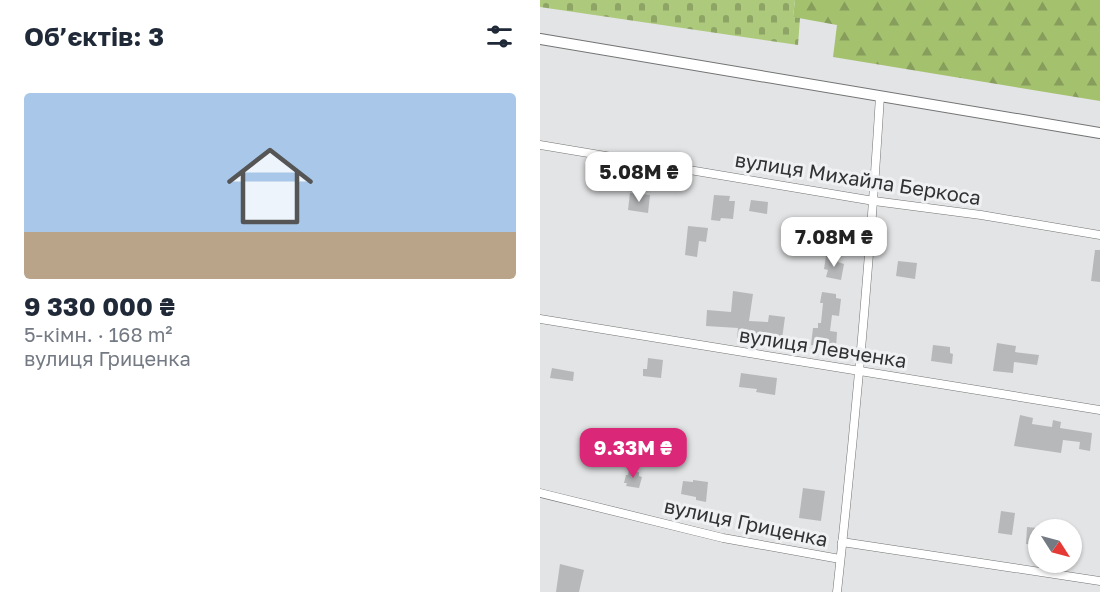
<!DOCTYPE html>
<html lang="uk">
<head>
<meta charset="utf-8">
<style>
	body { margin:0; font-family:"Golos Text",sans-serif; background:#f2f2f3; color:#1f2937; height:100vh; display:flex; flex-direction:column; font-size:22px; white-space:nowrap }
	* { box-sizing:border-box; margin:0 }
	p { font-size:20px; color:#747a83 }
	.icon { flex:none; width:33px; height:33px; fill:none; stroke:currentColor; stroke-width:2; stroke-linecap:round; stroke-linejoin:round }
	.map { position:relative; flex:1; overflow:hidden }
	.sheet { display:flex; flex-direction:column; background:#fff; width:540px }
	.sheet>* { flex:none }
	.needle { width:39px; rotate:126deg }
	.buttons { position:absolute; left:488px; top:519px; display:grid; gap:12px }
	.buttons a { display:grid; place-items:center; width:54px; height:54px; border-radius:50%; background:#fff; box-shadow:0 2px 4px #0004; font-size:30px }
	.price { position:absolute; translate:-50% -51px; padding:0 14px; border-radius:12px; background:#fff; color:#222; font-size:20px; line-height:39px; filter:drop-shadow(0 2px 3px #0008) }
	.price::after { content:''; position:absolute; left:50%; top:36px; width:18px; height:14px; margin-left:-9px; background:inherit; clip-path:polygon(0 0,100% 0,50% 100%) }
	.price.selected { background:#db2777; color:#fff }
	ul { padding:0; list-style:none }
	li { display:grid; align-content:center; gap:12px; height:318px; padding:0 24px }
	li span { display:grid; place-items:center; height:186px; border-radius:6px; color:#555 }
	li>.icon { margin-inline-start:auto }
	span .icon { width:108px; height:108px; fill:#fffc; stroke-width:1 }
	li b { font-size:26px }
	h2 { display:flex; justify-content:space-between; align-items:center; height:72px; padding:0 24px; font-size:26px }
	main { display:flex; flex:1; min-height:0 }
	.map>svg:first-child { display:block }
	.forest { fill:url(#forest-firs) }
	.cemetery { fill:url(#cemetery-stones) }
	.building { fill:#b7b8ba }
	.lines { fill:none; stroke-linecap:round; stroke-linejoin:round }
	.minor-casing { stroke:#727374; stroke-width:9 }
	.secondary-casing { stroke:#727374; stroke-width:12 }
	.minor { stroke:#fff; stroke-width:8 }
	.secondary { stroke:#fff; stroke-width:10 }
	.labels { text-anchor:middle; stroke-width:6; stroke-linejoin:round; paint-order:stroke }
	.street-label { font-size:20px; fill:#313232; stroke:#f0f1f3 }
</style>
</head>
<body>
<main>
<section class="sheet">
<h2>Об’єктів: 3<svg class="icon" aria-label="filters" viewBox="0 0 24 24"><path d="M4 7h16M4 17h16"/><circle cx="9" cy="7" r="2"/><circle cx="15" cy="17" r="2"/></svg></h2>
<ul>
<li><span style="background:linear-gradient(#a9c7e8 75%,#b9a48a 0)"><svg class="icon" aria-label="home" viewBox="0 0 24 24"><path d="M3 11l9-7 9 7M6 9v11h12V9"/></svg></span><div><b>9 330 000 ₴</b><p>5-кімн. · 168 m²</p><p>вулиця Гриценка</p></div></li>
</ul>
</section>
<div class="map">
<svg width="560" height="592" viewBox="0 0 560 592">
	<defs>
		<pattern id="forest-firs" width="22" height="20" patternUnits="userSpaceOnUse" patternTransform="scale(1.5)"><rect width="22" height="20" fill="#a4c16e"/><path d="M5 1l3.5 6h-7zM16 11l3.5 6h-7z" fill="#869d5b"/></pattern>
		<pattern id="cemetery-stones" width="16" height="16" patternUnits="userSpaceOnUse" patternTransform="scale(1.5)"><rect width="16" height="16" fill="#adc97b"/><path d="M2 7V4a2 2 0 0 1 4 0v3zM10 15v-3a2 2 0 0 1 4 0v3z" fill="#8da465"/></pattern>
	</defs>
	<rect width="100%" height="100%" fill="#e3e4e5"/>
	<!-- forest -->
	<polygon class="forest" points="255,0 560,0 560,101 293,57 297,25 253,17"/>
	<!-- cemetery -->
	<polygon class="cemetery" points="0,0 255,0 253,17 260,18 258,45 0,7"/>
	<!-- building -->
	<g class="building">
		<polygon points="90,193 110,195 108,213 88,210"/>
		<polygon points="174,195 190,196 189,201 195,201 193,219 181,218 180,221 171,220"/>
		<polygon points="211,200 228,202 227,214 209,211"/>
		<polygon points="148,226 168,228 166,242 159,241 157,257 145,255"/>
		<polygon points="555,250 560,250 560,282 551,281"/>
		<polygon points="286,256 299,258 298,262 304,264 301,280 286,277 288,270 284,269"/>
		<polygon points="358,261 377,263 375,279 356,276"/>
		<polygon points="193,291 213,294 209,321 228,322 229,315 245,317 242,339 220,337 220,340 197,338 198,328 166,326 167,310 191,312"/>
		<polygon points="282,292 296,294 296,298 301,299 299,316 292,315 290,331 297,332 296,348 271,345 273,328 278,328 278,323 281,323 283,303 280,303"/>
		<polygon points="457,343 476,346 475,352 499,355 497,365 474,362 473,373 453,371"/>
		<polygon points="393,345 410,347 410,353 413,354 412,364 391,361"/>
		<polygon points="108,358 123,360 121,378 103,376 103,369 107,369"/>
		<polygon points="12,368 34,372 33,381 10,378"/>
		<polygon points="201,373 237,378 235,395 216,392 217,389 199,387"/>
		<polygon points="480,415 493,418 492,424 512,427 513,420 521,422 520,428 552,433 550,451 539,449 540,442 523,440 521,453 474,446"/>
		<polygon points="89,470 99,472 99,476 102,477 99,488 86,486 87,483 84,483 86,475 88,475"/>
		<polygon points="153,480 168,482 166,502 156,500 156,497 141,494 143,481 153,482"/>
		<polygon points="263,488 285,491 281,521 259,518"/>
		<polygon points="461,511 475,513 472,535 458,533"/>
		<polygon points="487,527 498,528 498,545 486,544"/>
		<polygon points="20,564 44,570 39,592 16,592"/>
	</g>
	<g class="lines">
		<!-- minor casing -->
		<g class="minor-casing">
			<g id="minor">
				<polyline points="0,145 334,201 441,215 560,235"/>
				<polyline points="0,319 560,410"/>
				<polyline points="0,493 183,538 300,559"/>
				<polyline points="302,542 560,581"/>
				<path d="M297,592C315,427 330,262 340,96"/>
			</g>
		</g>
		<!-- secondary casing -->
		<g class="secondary-casing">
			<polyline id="secondary" points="0,39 560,133"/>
		</g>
		<!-- minor -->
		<use href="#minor" class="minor"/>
		<!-- secondary -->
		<use href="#secondary" class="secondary"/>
	</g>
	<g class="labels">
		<!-- street labels -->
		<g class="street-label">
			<text transform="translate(318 179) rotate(9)" y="7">вулиця Михайла Беркоса</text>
			<text transform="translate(283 348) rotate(9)" y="7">вулиця Левченка</text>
			<text transform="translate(206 523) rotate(12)" y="7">вулиця Гриценка</text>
		</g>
	</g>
</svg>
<div class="buttons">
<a><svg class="needle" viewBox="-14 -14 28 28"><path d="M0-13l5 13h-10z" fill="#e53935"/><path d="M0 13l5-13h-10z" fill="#747a83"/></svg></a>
</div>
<b class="price" style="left:99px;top:203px">5.08M ₴</b>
<b class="price" style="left:294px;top:268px">7.08M ₴</b>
<b class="price selected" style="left:93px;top:479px">9.33M ₴</b>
</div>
</main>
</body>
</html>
